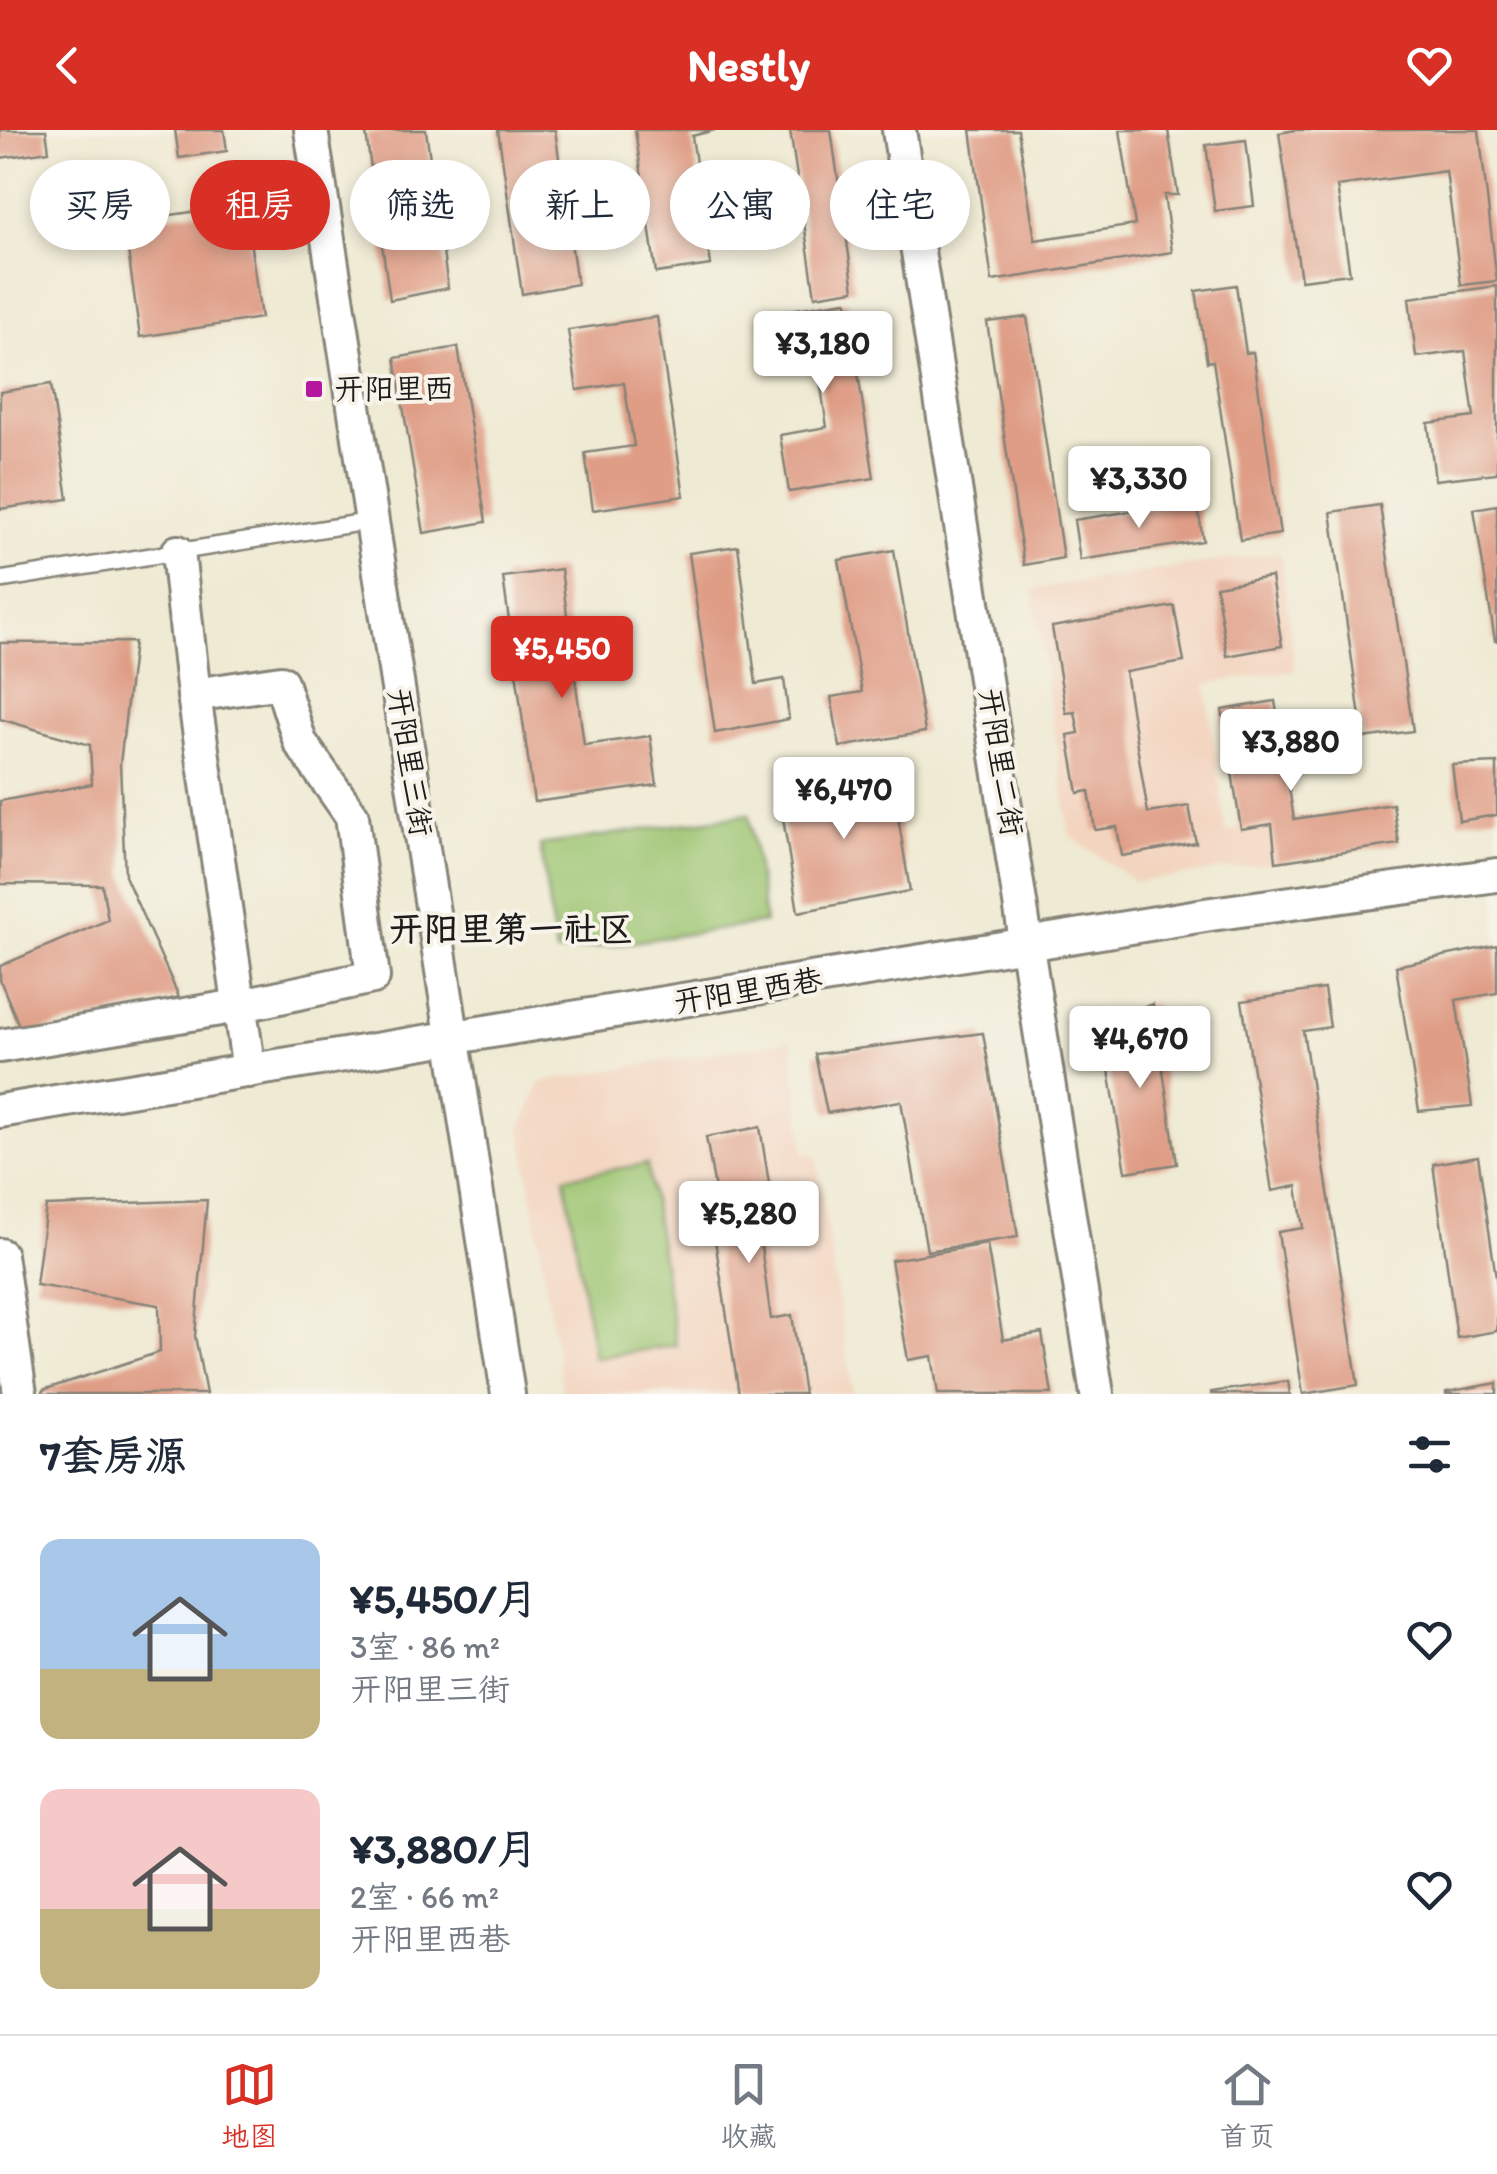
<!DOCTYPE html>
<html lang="zh">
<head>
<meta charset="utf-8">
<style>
	body { margin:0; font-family:Itim,"LXGW WenKai TC",sans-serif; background:#f2f2f3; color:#1f2937; height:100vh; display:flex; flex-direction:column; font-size:38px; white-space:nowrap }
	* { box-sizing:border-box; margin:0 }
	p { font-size:32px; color:#747a83 }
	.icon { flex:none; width:55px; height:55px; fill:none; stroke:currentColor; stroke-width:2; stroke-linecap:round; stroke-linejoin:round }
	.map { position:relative; height:1264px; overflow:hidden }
	.details { display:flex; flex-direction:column; background:#fff; flex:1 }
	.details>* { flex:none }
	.hud { position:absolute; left:30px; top:30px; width:1438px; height:90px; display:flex; gap:20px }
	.price { position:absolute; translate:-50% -85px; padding:0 22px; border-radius:10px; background:#fff; color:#222; font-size:32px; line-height:65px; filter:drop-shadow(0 2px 5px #0008) }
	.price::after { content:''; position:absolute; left:50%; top:60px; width:30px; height:22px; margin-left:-15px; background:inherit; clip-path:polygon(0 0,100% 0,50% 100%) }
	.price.active { background:#d93025; color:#fff }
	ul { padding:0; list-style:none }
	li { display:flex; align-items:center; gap:30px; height:250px; padding:0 40px }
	li span { display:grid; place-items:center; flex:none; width:280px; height:200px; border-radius:20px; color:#555 }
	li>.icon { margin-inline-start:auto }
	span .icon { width:120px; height:120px; fill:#fffc; stroke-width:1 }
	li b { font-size:42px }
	h2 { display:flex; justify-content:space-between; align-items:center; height:120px; padding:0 40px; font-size:42px }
	.chip { padding:0 35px; border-radius:45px; background:#fff; box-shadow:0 5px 15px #0003; font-size:35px; line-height:90px }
	.chip.active { background:#d93025; color:#fff }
	header { display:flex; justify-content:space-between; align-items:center; height:130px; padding:0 40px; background:#d93025; color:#fff; font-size:45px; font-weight:700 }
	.dock { display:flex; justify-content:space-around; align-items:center; height:140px; border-top:2px solid #e0e1e3; background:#fff; font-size:28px; color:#747a83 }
	.dock a { display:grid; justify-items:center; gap:5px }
	.dock .active { color:#d93025 }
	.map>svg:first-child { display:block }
	.built { fill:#f3d4bf }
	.green { fill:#9bc470; stroke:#5c7046; stroke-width:2.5 }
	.building { fill:#df9d86 }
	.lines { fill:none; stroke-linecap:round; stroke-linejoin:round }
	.service-casing { stroke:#868378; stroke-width:20 }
	.minor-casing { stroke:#868378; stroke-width:38 }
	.service { stroke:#fff; stroke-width:15 }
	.minor { stroke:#fff; stroke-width:32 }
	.poi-dot { fill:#b5179e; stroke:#f7f3e8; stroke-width:4 }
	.labels { text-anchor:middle; stroke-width:8; stroke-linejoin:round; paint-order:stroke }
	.poi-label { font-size:30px; fill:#1c1c1c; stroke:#f7f3e8; text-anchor:start }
	.street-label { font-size:30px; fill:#1c1c1c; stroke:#f7f3e8 }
	.quarter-label { font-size:35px; font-weight:bold; fill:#1c1c1c; stroke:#f7f3e8 }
</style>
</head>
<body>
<header><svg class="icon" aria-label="back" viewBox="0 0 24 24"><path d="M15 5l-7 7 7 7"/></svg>Nestly<svg class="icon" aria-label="heart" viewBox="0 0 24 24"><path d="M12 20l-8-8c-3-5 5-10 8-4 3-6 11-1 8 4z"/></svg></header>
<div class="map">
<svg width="1497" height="1264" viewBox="0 0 1497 1264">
	<rect width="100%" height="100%" fill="#f7f3e8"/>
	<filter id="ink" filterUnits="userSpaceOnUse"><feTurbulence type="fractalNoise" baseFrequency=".01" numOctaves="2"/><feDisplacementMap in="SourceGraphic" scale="20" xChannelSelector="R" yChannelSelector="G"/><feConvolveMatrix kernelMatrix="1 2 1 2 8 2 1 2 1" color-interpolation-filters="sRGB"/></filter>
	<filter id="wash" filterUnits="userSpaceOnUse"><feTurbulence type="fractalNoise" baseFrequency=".0048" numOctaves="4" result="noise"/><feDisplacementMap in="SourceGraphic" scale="40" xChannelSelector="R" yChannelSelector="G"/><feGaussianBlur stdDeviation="2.25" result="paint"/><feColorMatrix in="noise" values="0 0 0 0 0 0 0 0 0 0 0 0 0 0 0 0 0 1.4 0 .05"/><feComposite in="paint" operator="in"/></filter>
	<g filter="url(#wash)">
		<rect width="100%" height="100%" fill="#efead3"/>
		<!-- built -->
		<g class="built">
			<polygon points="1280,422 1295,540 1206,554 1226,701 1272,694 1276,732 1135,752 1070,706 1033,459"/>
			<polygon points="791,910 805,1025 816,1024 853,1264 563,1264 521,997 541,952"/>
		</g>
		<!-- green -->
		<g class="green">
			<polygon points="749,684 765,793 556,823 540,715"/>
			<polygon points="647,1034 676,1215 594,1228 565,1047"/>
		</g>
		<g id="blocks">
			<!-- building -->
			<g class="building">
				<polygon points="0,0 46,0 49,21 0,28"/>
				<polygon points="175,0 224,0 227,21 179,28"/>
				<polygon points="390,0 426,0 448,158 390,170 366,4"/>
				<polygon points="498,0 555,0 577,154 522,164"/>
				<polygon points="635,0 715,0 692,6 711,135 656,143"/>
				<polygon points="790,0 831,0 854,160 815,166"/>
				<polygon points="971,0 1018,0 1035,110 1135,95 1120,0 1168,0 1178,65 1164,65 1172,122 992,151"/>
				<polygon points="1295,0 1479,0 1497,151 1461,155 1446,41 1337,56 1350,144 1301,150 1279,3"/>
				<polygon points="1246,10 1254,76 1215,81 1206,15"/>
				<polygon points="245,74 261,188 140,207 124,92"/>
				<polygon points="1236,155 1246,223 1253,222 1280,404 1240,410 1213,231 1207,232 1196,161"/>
				<polygon points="1497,156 1497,343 1435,350 1428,293 1474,287 1465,221 1416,227 1409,168"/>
				<polygon points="847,171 874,348 789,362 780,305 827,297 816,224 765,232 758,185"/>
				<polygon points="657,187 684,366 593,380 585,323 634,316 624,253 577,260 568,200"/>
				<polygon points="1027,187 1063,428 1024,435 987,192"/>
				<polygon points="458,217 486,392 424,403 395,228"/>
				<polygon points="51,254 68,369 0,379 0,262"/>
				<polygon points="1197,371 1203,411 1080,430 1074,390"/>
				<polygon points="1380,375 1413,601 1363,608 1331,382"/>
				<polygon points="1497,375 1497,511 1495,511 1474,379"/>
				<polygon points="738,416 756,554 784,549 789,589 715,603 689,423"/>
				<polygon points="894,420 925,602 840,617 831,567 862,562 839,430"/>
				<polygon points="561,439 584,615 650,606 657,655 534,672 503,447"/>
				<polygon points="1271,447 1282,516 1227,526 1216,456"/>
				<polygon points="1174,476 1184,532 1125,542 1148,683 1189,676 1196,713 1122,726 1117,697 1095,700 1089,661 1078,663 1068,605 1079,603 1075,582 1066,583 1052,497"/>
				<polygon points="134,512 120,634 125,746 179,867 23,905 0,850 0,836 108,790 102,755 0,754 0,671 92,654 90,615 0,589 0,513"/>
				<polygon points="1275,571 1294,689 1393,674 1399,714 1276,732 1272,694 1241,699 1222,580"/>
				<polygon points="1497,633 1497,685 1459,691 1452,635"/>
				<polygon points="891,643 910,761 798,782 779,663"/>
				<polygon points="1497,815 1497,863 1456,870 1472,976 1419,981 1396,836"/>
				<polygon points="1324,859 1330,897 1303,901 1358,1255 1303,1264 1278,1102 1303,1098 1297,1056 1272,1061 1242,871"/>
				<polygon points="1153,874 1177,1034 1126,1042 1104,910 1123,884"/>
				<polygon points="983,903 1018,1107 927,1121 901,971 827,983 815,924"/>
				<polygon points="760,997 775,1091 758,1095 771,1189 792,1185 804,1264 739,1264 707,1059 715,1059 706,1007"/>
				<polygon points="1478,1026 1497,1154 1497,1201 1457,1208 1433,1034"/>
				<polygon points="207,1070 195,1206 206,1264 43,1264 43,1260 160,1222 159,1175 36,1155 46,1076"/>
				<polygon points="987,1114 1003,1210 1042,1203 1052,1264 938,1264 932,1226 908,1230 891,1130"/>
				<polygon points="1288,1251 1290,1264 1211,1264 1211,1262"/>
				<polygon points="1497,1253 1497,1264 1446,1264 1446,1262"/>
			</g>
		</g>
	</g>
	<g filter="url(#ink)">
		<use href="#blocks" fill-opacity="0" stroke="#868378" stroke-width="2.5"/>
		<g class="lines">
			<!-- service casing -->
			<g class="service-casing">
				<polyline id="service" points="0,450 372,391"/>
			</g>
			<!-- minor casing -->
			<g class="minor-casing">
				<g id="minor">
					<polyline points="311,0 508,1264"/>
					<polyline points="899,0 1097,1264"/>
					<polyline points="194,565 249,941"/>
					<polyline points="0,916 238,876 373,847 352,686 300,612 281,552 194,565 178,422"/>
					<polyline points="0,981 1211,784 1497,745"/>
					<polyline points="0,1125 20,1264"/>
				</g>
			</g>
			<!-- service -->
			<use href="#service" class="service"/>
			<!-- minor -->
			<use href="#minor" class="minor"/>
		</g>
	</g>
	<!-- markers -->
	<rect class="poi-dot" x="304" y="249" width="20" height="20" rx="5"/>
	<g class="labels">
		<!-- poi labels -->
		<g class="poi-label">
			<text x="334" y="269">开阳里西</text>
		</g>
		<!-- street labels -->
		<g class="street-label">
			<text transform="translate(410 632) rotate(81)" y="10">开阳里三街</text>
			<text transform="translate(1001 632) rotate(81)" y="10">开阳里二街</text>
			<text transform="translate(748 861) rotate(-9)" y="10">开阳里西巷</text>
		</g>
		<!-- quarter labels -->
		<g class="quarter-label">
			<text x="511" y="811">开阳里第一社区</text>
		</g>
	</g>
</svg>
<b class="price" style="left:823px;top:266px">¥3,180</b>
<b class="price" style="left:1139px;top:401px">¥3,330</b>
<b class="price active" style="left:562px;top:571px">¥5,450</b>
<b class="price" style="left:1291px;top:664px">¥3,880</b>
<b class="price" style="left:844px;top:712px">¥6,470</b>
<b class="price" style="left:1140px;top:961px">¥4,670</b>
<b class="price" style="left:749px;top:1136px">¥5,280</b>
<div class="hud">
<a class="chip">买房</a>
<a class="chip active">租房</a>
<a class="chip">筛选</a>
<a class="chip">新上</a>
<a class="chip">公寓</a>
<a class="chip">住宅</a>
</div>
</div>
<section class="details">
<h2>7套房源<svg class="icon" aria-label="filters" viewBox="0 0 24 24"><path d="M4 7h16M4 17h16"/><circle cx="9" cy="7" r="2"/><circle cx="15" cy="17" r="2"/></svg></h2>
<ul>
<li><span style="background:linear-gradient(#a9c7e8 65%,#c2b280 0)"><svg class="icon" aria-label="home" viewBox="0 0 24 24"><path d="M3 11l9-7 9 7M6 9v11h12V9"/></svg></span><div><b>¥5,450/月</b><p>3室 · 86 m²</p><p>开阳里三街</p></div><svg class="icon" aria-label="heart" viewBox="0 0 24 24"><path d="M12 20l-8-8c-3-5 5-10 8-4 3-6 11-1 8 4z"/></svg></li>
<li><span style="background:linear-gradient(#f6c9c9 60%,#c2b280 0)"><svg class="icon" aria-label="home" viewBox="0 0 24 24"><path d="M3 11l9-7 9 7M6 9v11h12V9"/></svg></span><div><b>¥3,880/月</b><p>2室 · 66 m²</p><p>开阳里西巷</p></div><svg class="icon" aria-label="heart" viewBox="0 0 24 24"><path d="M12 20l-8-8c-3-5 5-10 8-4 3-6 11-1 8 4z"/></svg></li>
</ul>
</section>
<nav class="dock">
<a class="active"><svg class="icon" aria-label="map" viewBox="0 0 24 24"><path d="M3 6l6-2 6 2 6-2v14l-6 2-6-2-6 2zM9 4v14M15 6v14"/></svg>地图</a>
<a><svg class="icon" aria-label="saved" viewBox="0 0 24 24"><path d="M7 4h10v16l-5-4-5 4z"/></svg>收藏</a>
<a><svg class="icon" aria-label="home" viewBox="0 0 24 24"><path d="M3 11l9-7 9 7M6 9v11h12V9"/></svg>首页</a>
</nav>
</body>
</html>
